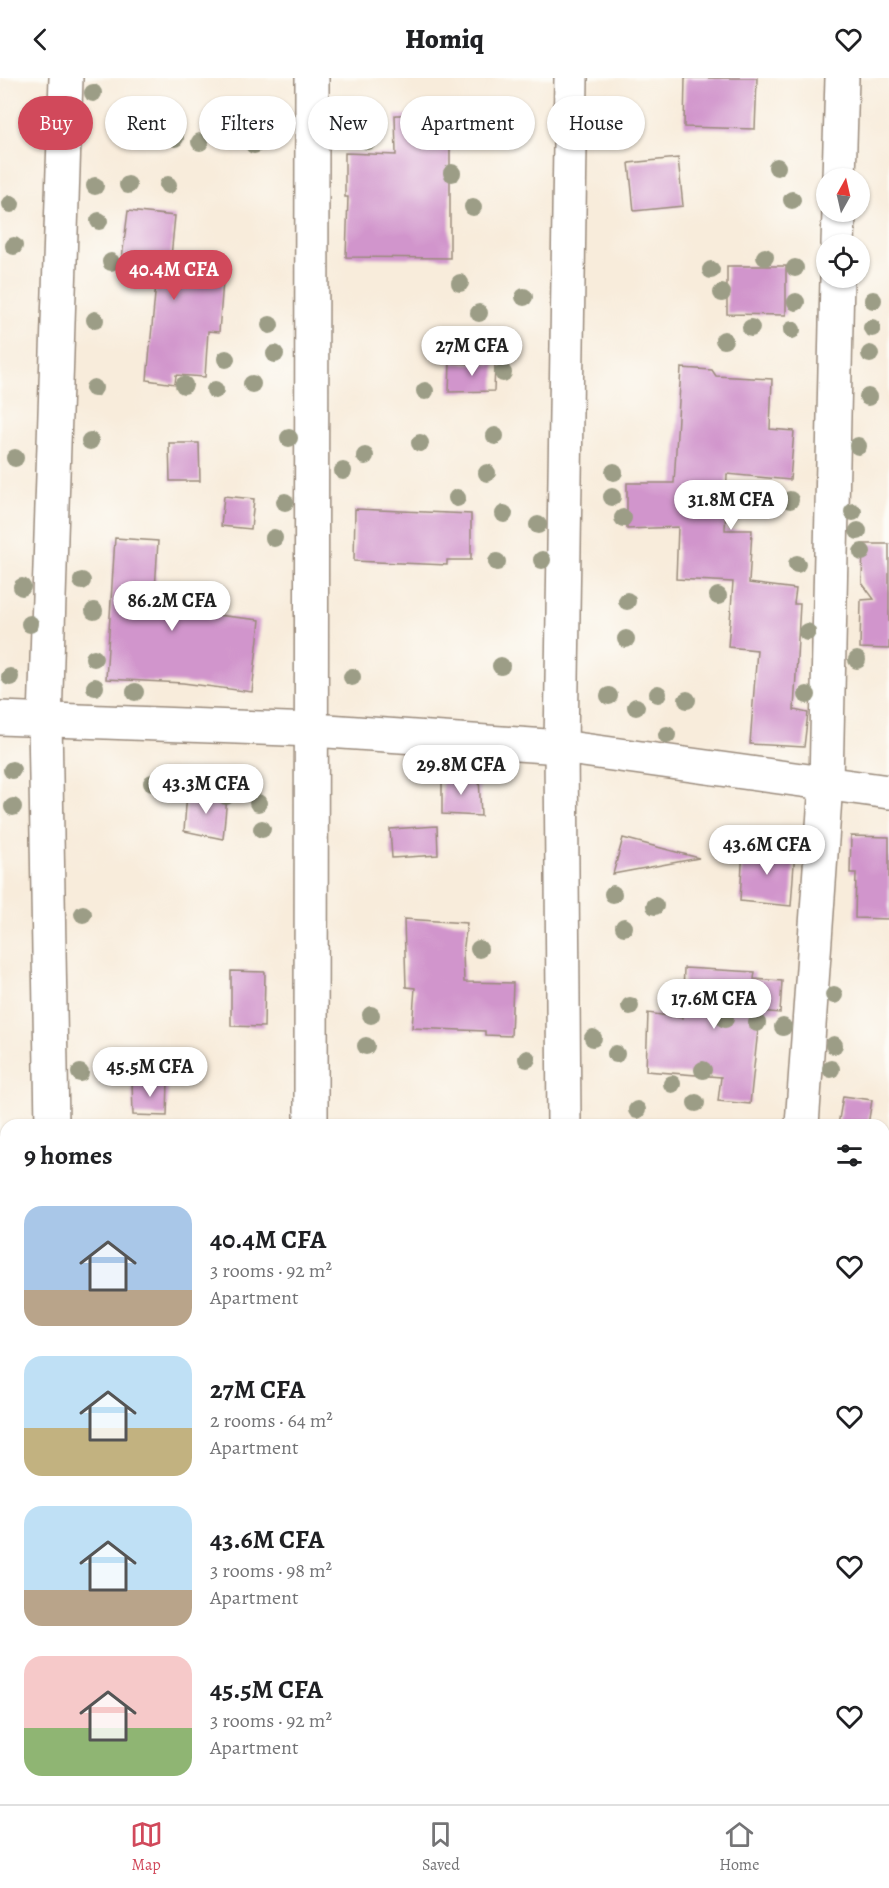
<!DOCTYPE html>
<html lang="en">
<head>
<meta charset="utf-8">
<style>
	body { margin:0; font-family:Alegreya,serif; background:#f2f2f2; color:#202124; height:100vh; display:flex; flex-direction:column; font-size:22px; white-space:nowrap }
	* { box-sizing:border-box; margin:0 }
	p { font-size:20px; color:#757577 }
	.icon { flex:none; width:33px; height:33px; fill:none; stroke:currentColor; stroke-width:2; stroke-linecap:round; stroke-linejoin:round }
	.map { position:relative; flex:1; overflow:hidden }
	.side { position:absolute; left:0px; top:1041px; width:890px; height:686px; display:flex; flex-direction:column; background:#fff; border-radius:18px 18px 0 0; box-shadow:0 2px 4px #0004 }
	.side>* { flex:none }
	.guide { position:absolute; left:18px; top:18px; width:854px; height:54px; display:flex; gap:12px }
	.needle { width:39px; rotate:8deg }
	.buttons { position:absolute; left:816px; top:90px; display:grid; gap:12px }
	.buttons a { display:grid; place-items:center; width:54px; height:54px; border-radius:50%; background:#fff; box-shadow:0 2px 4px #0004; font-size:30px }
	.price { position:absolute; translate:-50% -51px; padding:0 14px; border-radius:21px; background:#fff; color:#222; font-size:20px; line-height:39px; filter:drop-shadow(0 2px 3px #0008) }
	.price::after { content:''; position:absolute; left:50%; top:36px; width:18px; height:14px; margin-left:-9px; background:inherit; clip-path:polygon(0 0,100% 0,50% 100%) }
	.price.current { background:#d1495b; color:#fff }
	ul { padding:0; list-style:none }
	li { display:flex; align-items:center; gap:18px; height:150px; padding:0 24px }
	li span { display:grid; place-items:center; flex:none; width:168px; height:120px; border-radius:18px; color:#555 }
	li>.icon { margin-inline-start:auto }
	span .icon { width:72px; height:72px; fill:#fffc; stroke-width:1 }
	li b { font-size:26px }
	h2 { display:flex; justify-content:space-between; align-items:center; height:72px; padding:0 24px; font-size:26px }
	.chip { padding:0 21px; border-radius:27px; background:#fff; box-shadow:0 2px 4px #0004; font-size:21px; line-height:54px }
	.chip.current { background:#d1495b; color:#fff }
	header { display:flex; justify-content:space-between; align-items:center; height:78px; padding:0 24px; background:#fff; font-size:27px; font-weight:800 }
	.dock { display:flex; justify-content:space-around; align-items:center; height:84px; border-top:2px solid #e0e0e0; background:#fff; font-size:16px; color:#757577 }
	.dock a { display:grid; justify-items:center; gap:3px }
	.dock .current { color:#d1495b }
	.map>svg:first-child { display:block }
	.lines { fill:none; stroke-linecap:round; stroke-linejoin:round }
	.river { stroke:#69aede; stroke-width:62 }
	.building { fill:#d195cc }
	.minor-casing { stroke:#9a8b7c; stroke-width:36 }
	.minor { stroke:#fff; stroke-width:33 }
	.tree { fill:#9c9d86 }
</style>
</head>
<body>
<header><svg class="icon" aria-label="back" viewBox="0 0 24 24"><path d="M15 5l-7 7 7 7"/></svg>Homiq<svg class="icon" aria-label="heart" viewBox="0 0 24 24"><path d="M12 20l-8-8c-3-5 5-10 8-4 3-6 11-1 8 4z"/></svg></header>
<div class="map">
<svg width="889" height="1726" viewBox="0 0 889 1726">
	<rect width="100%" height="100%" fill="#fdfcf7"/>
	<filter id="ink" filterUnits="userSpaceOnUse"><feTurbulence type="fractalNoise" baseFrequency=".0167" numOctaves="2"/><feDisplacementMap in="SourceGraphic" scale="12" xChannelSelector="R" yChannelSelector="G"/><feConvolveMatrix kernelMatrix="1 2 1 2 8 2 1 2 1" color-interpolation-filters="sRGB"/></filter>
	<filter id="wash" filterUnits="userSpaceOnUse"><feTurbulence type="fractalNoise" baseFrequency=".008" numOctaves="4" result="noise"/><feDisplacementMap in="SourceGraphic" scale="24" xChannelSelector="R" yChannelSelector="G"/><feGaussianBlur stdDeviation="1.35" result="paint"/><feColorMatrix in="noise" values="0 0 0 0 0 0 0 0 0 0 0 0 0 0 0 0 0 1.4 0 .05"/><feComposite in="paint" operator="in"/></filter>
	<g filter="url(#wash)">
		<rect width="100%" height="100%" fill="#f8ecdb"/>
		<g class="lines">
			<!-- river -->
			<g class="river">
				<polyline points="884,1566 889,1566"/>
				<polyline points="598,1726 604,1720"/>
			</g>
		</g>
		<g id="blocks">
			<!-- building -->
			<g class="building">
				<polygon points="685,0 757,0 755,51 684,49"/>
				<polygon points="395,37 450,37 450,180 346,179 348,119 345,119 345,75 396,77"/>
				<polygon points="678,80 683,128 634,133 629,85"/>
				<polygon points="128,133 175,138 171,179 185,180 183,200 223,203 219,254 208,253 205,299 176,297 175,306 147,302 158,184 122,180"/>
				<polygon points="727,188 786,188 786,237 727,236"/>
				<polygon points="450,285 495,286 494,313 449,314"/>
				<polygon points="681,290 712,292 716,298 772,301 770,351 794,353 790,402 727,396 725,452 752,452 749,505 796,511 794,526 800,526 794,632 808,635 804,669 750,666 757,572 728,569 733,504 676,501 678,449 627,451 627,405 674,405"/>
				<polygon points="169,365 199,365 200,403 170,403"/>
				<polygon points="224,418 254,421 251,451 221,448"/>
				<polygon points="355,431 471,436 471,482 447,482 447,487 354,483"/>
				<polygon points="115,460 158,463 154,530 260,542 252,614 183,605 106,601"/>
				<polygon points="863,466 889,466 889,571 860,570 861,522 874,521 862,505"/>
				<polygon points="442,697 479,699 481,738 442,736"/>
				<polygon points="187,715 227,719 223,761 184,753"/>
				<polygon points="437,748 438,777 392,780 390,751"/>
				<polygon points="851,758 889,759 889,841 855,840 856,795 850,795"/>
				<polygon points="623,760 699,780 613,796"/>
				<polygon points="743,768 795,772 791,828 740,823"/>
				<polygon points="404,841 467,845 463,875 464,904 513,905 511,958 485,957 485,953 412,950 415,910 406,909"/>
				<polygon points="684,890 755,894 754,901 782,903 780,935 760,933 750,1026 718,1023 721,999 646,993 648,935 682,940"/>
				<polygon points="231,893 265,894 264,949 231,948"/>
				<polygon points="132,1002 168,1002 167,1038 133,1037"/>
				<polygon points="843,1018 872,1022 868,1047 838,1047"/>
			</g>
		</g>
	</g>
	<g filter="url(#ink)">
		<use href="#blocks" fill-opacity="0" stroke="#9a8b7c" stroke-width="1.5"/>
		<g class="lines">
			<!-- minor casing -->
			<g class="minor-casing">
				<g id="minor">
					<polyline points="839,100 842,0"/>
					<polyline points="838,166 839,134"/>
					<polyline points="0,640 313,652 561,669 889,714"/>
					<polyline points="52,1047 45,642 66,0"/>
					<polyline points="311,1047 312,0"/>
					<polyline points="564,1047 561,669 571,0"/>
					<polyline points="802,1047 826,705 837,200"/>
					<polyline points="884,1092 889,1093"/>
					<polyline points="0,1213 6,1212"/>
					<polyline points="145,1726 145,1720"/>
				</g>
			</g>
			<!-- minor -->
			<use href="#minor" class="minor"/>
		</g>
		<!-- trees -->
		<g class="tree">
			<circle cx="93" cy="15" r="9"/>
			<circle cx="621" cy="44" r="9"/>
			<circle cx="175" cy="60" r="9"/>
			<circle cx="368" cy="63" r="9"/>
			<circle cx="200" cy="64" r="9"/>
			<circle cx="254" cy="67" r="9"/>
			<circle cx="777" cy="89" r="9"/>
			<circle cx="452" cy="95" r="9"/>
			<circle cx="128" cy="107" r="9"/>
			<circle cx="168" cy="107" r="9"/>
			<circle cx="95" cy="108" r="9"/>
			<circle cx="792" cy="122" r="9"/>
			<circle cx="11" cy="126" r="9"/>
			<circle cx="473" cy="129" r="9"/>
			<circle cx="99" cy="143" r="9"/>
			<circle cx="14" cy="168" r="9"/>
			<circle cx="765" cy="179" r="9"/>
			<circle cx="111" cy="184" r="9"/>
			<circle cx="795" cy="190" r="9"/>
			<circle cx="711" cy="192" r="9"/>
			<circle cx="460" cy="205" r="9"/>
			<circle cx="722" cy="215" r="9"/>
			<circle cx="524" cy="219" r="9"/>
			<circle cx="873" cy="222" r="9"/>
			<circle cx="796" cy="224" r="9"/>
			<circle cx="479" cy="235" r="9"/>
			<circle cx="95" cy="242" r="9"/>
			<circle cx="270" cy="247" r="9"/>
			<circle cx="751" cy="250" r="9"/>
			<circle cx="872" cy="250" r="9"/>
			<circle cx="792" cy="252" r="9"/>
			<circle cx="724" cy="262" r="9"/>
			<circle cx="275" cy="276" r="9"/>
			<circle cx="870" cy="276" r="9"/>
			<circle cx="226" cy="281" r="9"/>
			<circle cx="503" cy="295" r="9"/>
			<circle cx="252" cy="306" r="9"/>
			<circle cx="184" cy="307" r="9"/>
			<circle cx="94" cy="310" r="9"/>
			<circle cx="215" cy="312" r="9"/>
			<circle cx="425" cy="313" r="9"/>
			<circle cx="868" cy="319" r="9"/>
			<circle cx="495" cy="358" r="9"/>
			<circle cx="289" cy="360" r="9"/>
			<circle cx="90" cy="363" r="9"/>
			<circle cx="420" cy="365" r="9"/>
			<circle cx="858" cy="368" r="9"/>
			<circle cx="365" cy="378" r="9"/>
			<circle cx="15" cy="380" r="9"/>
			<circle cx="343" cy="393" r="9"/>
			<circle cx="614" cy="394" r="9"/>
			<circle cx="487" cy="395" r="9"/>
			<circle cx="612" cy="419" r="9"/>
			<circle cx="457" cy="420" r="9"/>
			<circle cx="790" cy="422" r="9"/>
			<circle cx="285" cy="424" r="9"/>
			<circle cx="853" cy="434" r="9"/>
			<circle cx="504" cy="436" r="9"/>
			<circle cx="623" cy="440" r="9"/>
			<circle cx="538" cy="447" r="9"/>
			<circle cx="858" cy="453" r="9"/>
			<circle cx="274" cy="460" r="9"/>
			<circle cx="862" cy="474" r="9"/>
			<circle cx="542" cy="482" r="9"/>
			<circle cx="497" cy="484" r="9"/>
			<circle cx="797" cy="486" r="9"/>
			<circle cx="82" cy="503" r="9"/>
			<circle cx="22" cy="509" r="9"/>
			<circle cx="718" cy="518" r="9"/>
			<circle cx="627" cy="523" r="9"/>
			<circle cx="94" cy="533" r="9"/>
			<circle cx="30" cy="546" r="9"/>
			<circle cx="807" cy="554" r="9"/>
			<circle cx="626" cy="561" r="9"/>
			<circle cx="94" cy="580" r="9"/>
			<circle cx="857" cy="582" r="9"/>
			<circle cx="501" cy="588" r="9"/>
			<circle cx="10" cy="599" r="9"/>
			<circle cx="352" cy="599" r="9"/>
			<circle cx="95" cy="609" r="9"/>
			<circle cx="135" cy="614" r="9"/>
			<circle cx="658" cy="616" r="9"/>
			<circle cx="807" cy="617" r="9"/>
			<circle cx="609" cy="618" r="9"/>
			<circle cx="687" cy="622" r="9"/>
			<circle cx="636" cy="629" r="9"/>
			<circle cx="667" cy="657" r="9"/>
			<circle cx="12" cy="692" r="9"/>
			<circle cx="152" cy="705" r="9"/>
			<circle cx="226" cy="718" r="9"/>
			<circle cx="258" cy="725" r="9"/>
			<circle cx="13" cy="729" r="9"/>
			<circle cx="262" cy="751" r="9"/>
			<circle cx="613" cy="816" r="9"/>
			<circle cx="655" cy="828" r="9"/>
			<circle cx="83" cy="836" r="9"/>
			<circle cx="624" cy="849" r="9"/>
			<circle cx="479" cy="871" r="9"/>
			<circle cx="834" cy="917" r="9"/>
			<circle cx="630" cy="928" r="9"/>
			<circle cx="371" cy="937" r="9"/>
			<circle cx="725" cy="941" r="9"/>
			<circle cx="757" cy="945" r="9"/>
			<circle cx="783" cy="949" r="9"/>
			<circle cx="593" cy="960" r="9"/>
			<circle cx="834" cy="967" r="9"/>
			<circle cx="366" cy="968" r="9"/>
			<circle cx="616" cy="976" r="9"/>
			<circle cx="527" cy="981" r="9"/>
			<circle cx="831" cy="991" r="9"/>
			<circle cx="703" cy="992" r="9"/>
			<circle cx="108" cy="994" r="9"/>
			<circle cx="80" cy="995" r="9"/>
			<circle cx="672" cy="1006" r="9"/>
			<circle cx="696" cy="1025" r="9"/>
			<circle cx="637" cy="1032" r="9"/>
		</g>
	</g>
</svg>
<div class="buttons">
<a><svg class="needle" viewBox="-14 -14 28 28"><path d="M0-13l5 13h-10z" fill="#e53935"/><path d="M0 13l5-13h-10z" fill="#757577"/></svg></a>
<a><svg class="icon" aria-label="locate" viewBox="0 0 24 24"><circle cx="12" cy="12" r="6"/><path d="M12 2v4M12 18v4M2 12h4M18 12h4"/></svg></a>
</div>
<b class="price current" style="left:174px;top:223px">40.4M CFA</b>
<b class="price" style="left:472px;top:299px">27M CFA</b>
<b class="price" style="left:731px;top:453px">31.8M CFA</b>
<b class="price" style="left:172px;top:554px">86.2M CFA</b>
<b class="price" style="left:461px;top:718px">29.8M CFA</b>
<b class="price" style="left:206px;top:737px">43.3M CFA</b>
<b class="price" style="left:767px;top:798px">43.6M CFA</b>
<b class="price" style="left:714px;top:952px">17.6M CFA</b>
<b class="price" style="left:150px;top:1020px">45.5M CFA</b>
<div class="guide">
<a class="chip current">Buy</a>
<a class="chip">Rent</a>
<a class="chip">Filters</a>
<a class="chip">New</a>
<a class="chip">Apartment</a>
<a class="chip">House</a>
</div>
<section class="side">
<h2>9 homes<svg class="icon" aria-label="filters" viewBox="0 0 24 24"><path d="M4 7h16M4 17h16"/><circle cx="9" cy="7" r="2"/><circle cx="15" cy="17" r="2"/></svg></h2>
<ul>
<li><span style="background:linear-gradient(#a9c7e8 70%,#b9a48a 0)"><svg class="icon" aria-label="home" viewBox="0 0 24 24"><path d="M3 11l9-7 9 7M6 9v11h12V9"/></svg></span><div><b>40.4M CFA</b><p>3 rooms · 92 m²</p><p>Apartment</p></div><svg class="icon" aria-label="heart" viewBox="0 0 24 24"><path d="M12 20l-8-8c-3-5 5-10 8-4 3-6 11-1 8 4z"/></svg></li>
<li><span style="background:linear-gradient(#bfe0f5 60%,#c2b280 0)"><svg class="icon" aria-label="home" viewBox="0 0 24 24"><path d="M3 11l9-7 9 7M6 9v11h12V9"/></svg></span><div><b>27M CFA</b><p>2 rooms · 64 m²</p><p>Apartment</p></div><svg class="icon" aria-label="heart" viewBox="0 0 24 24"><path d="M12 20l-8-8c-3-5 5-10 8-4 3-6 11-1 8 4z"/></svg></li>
<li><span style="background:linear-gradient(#bfe0f5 70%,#b9a48a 0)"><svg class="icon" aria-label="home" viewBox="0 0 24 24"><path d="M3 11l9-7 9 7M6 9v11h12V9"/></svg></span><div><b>43.6M CFA</b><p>3 rooms · 98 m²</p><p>Apartment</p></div><svg class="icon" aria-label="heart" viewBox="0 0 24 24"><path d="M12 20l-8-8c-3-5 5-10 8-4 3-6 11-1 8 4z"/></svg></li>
<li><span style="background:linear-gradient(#f6c9c9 60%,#8fb573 0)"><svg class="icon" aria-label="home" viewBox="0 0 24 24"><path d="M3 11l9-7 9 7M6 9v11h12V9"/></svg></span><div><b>45.5M CFA</b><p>3 rooms · 92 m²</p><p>Apartment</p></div><svg class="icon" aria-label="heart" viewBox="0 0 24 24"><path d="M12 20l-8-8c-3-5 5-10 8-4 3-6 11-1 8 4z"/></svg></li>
</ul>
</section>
</div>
<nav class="dock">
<a class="current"><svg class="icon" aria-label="map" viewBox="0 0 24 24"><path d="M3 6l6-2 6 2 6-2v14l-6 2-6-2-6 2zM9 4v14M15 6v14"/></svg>Map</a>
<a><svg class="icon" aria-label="saved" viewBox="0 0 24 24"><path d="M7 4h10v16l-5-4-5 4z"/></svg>Saved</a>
<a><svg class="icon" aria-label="home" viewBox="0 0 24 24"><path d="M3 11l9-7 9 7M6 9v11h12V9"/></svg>Home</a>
</nav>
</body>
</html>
